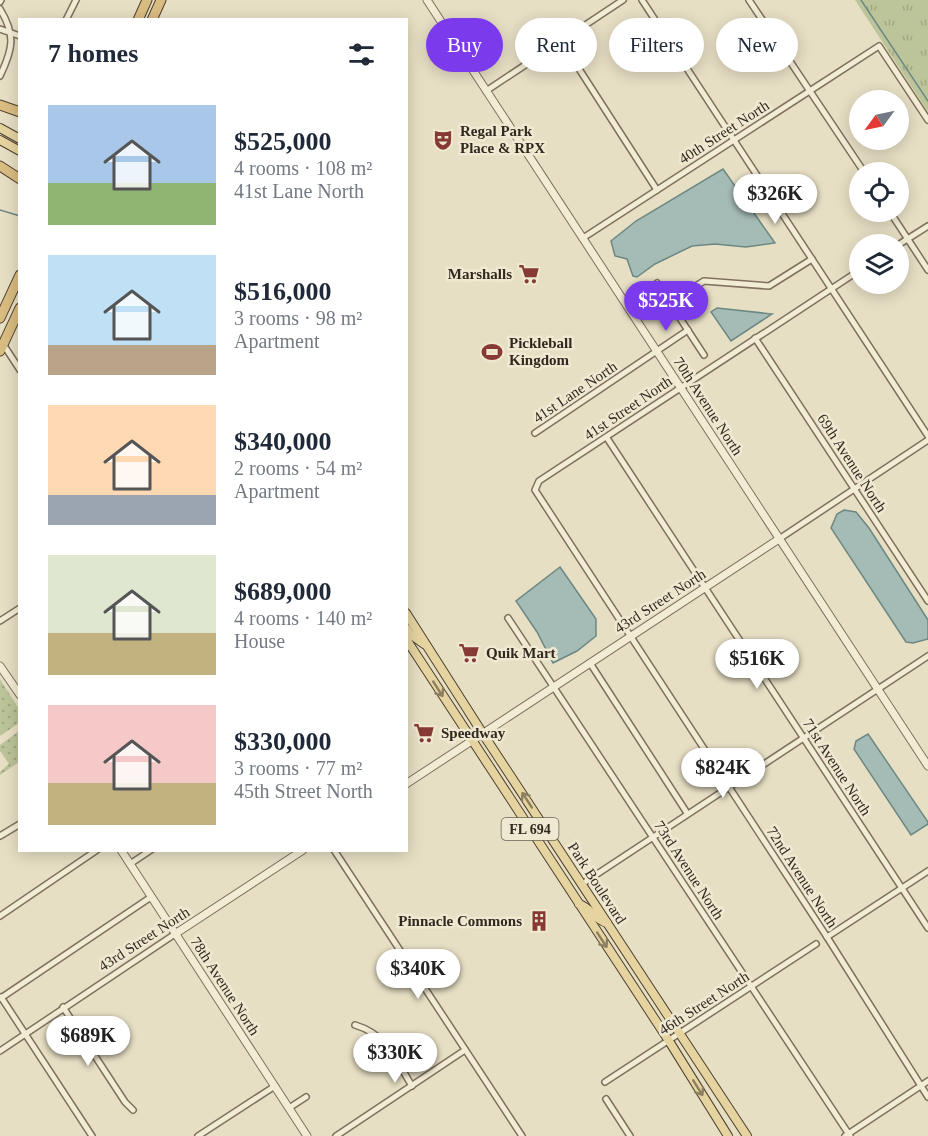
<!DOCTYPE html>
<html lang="en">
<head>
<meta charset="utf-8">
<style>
	body { margin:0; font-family:"Times New Roman",serif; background:#f2f2f3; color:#1f2937; height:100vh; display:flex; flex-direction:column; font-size:22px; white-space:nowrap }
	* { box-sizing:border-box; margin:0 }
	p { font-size:20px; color:#747a83 }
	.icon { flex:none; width:33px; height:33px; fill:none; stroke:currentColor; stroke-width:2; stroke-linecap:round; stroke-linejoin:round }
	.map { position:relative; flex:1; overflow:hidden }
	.panel { position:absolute; left:18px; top:18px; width:390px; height:834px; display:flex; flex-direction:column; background:#fff; border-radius:0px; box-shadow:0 3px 15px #0003 }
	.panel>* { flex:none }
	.banner { position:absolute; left:426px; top:18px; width:411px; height:54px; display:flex; gap:12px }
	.needle { width:39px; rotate:237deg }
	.buttons { position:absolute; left:849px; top:90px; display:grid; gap:12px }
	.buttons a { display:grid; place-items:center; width:60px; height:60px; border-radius:50%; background:#fff; box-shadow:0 3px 15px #0003; font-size:30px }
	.price { position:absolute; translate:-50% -51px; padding:0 14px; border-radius:21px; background:#fff; color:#222; font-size:20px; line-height:39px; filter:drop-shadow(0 2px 3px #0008) }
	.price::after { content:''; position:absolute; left:50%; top:36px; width:18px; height:14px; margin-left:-9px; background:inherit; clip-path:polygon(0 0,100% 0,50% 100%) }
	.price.active { background:#7c3aed; color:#fff }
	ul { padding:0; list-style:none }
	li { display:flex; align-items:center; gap:18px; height:150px; padding:0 30px }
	li span { display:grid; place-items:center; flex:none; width:168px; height:120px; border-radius:0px; color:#555 }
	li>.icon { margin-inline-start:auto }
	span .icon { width:72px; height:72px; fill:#fffc; stroke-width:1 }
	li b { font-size:26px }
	h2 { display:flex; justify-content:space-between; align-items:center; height:72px; padding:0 30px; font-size:26px }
	.pill { padding:0 21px; border-radius:27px; background:#fff; box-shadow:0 3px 15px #0003; font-size:21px; line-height:54px }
	.pill.active { background:#7c3aed; color:#fff }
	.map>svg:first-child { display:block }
	.grass { fill:url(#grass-dots) }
	.park { fill:url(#park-tufts) }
	.water { fill:#a5bbb6; stroke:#6d8883; stroke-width:1.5 }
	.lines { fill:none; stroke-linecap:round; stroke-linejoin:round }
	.stream { stroke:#6d8883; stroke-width:1.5 }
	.minor-casing { stroke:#7f715d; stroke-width:8 }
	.tertiary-casing { stroke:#7f715d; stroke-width:9 }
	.primary-casing { stroke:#4e4030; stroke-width:10 }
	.trunk-casing { stroke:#4e4030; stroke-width:11 }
	.minor { stroke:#f3ecd5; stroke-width:5 }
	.tertiary { stroke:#f3ecd5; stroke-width:7 }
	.primary { stroke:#e6d4a0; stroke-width:8 }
	.trunk { stroke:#d9bc80; stroke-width:9 }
	.oneway { stroke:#8c7e60 }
	.labels { text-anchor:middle; stroke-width:5; stroke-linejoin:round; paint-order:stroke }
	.shield { fill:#f0e9d2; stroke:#6a6355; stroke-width:1.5 }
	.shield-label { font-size:14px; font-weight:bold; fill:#31291f }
	.poi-label { font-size:15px; font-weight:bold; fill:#31291f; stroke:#f0e9d2; text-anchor:start }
	.street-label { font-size:15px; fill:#31291f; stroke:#f0e9d2 }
</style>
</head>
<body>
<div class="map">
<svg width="928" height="1136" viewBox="0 0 928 1136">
	<defs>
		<pattern id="grass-dots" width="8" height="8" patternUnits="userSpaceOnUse" patternTransform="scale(1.5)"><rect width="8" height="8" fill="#bcc499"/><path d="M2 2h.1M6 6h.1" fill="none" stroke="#a2a883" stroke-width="1.8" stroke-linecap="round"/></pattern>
		<pattern id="park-tufts" width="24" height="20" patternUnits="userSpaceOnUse" patternTransform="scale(1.5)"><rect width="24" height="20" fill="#bcc499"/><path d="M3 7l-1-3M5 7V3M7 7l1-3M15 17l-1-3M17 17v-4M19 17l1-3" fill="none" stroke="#a2a883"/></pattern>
	</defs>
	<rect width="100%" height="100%" fill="#e7dfc4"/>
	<!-- grass -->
	<g class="grass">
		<polygon points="0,679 19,709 19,723 0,736"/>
		<polygon points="19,731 19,762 0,775 0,772 9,764 0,751 0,745"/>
	</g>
	<!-- park -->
	<polygon class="park" points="855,0 928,0 928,112"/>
	<!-- water -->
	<g class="water">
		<polygon points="723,169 775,243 746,247 715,244 692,246 655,264 637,277 633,276 627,259 615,256 611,241 636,221"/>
		<polygon points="717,308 772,314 731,341 711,312"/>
		<polygon points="844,510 856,512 869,528 928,620 928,639 913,643 906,642 831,528 837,514"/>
		<polygon points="560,567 596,619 596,636 577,651 553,663 537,632 516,601"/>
		<polygon points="868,734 928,822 928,824 911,835 854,749 856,741"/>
	</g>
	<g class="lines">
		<!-- stream -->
		<g class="stream">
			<polyline points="861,0 928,101"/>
			<polyline points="0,210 20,216"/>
		</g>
		<!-- minor casing -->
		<g class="minor-casing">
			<g id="minor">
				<polyline points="642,0 928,436"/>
				<polyline points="749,0 864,172"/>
				<polyline points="0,2 1,0"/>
				<path d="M0,9C16,35 13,49 0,76"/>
				<polyline points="66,20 76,0"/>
				<polyline points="0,29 20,36"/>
				<polyline points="561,41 657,190"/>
				<polyline points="486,91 623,0"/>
				<polyline points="890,212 928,270"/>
				<polyline points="583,238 879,46 928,120"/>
				<polyline points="898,245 928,226"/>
				<polyline points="860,270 539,481 535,490 827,937 928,1097"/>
				<polyline points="657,283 704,355"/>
				<polyline points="670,302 704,281 769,286 812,259"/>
				<polyline points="755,338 928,601"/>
				<polyline points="3,344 20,370"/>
				<polyline points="535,433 688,330"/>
				<polyline points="607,438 928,928"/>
				<polyline points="779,539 928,440"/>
				<polyline points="508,618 850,1136"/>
				<polyline points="0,621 20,608"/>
				<polyline points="590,663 687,813"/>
				<polyline points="0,836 20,824"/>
				<polyline points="334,850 522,1136"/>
				<polyline points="130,864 151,850"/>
				<polyline points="582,884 928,656"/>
				<polyline points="0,916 97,850"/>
				<polyline points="827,937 928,871"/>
				<polyline points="1,997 92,1136"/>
				<polyline points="1,998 151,897"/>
				<polyline points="63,1007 125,1102 133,1110"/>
				<path d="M355,1025C388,1035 395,1059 412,1086"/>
				<polyline points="0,1051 175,934"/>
				<polyline points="358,1058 384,1041"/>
				<polyline points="605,1082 816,944"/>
				<polyline points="606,1099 630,1136"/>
				<polyline points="289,1108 306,1097"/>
				<polyline points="198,1136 275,1086"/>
				<polyline points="336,1136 465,1050"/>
				<polyline points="845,1136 928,1081"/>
			</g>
		</g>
		<!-- tertiary casing -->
		<g class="tertiary-casing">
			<g id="tertiary">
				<polyline points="427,0 928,766"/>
				<polyline points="0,666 20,695"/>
				<polyline points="406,784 779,539"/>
				<polyline points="121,850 307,1136"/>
				<polyline points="175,934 303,850"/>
			</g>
		</g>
		<!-- primary casing -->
		<g class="primary-casing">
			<g id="primary">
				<polyline points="0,128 20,139"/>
				<polyline points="0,140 20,151"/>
				<polyline points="406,613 483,734 747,1136"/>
				<polyline points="406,628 410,634 424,644"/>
				<polyline points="406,639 669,1041 728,1136"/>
				<path d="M579,904C591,908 595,920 607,923"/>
			</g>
		</g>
		<!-- trunk casing -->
		<g class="trunk-casing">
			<g id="trunk">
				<polyline points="138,20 147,0"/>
				<polyline points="152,20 161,0"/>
				<polyline points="0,105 20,112"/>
				<polyline points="0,166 20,179"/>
				<polyline points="0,318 20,275"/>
				<polyline points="0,351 20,308"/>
			</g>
		</g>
		<!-- minor -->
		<use href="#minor" class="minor"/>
		<!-- tertiary -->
		<use href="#tertiary" class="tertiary"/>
		<!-- primary -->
		<use href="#primary" class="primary"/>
		<!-- trunk -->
		<use href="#trunk" class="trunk"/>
	</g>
	<!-- one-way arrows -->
	<defs><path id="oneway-shaft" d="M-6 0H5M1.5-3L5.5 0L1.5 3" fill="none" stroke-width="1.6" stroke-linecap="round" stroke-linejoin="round" transform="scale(1.5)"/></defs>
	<g class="oneway">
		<use href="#oneway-shaft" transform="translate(438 689) rotate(57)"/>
		<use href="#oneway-shaft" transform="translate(527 800) rotate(-123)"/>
		<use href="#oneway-shaft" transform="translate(602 940) rotate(57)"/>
		<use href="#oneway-shaft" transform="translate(698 1088) rotate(58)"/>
	</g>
	<!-- icons -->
	<defs>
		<g id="theatre-bare" transform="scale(1.62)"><path d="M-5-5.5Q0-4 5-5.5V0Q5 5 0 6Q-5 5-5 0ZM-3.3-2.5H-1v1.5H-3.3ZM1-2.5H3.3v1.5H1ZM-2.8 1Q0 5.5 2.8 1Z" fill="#863935" stroke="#f0e9d2" stroke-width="2.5" paint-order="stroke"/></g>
		<g id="supermarket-bare" transform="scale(1.62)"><path d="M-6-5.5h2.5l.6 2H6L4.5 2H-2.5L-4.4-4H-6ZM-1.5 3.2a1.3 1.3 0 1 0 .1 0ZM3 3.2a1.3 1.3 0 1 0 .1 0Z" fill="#863935" stroke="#f0e9d2" stroke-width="2.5" paint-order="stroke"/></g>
		<g id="stadium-bare" transform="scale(1.62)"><path d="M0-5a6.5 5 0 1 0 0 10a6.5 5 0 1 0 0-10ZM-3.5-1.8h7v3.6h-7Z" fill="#863935" stroke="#f0e9d2" stroke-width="2.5" paint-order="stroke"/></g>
		<g id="building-bare" transform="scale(1.62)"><path d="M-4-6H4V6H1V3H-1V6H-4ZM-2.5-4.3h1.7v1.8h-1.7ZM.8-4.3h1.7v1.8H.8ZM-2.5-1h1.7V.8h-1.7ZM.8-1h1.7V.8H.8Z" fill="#863935" stroke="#f0e9d2" stroke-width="2.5" paint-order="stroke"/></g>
	</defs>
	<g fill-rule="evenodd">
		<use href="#theatre-bare" x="443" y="140"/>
		<use href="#supermarket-bare" x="529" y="274"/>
		<use href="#stadium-bare" x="492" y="352"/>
		<use href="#supermarket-bare" x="469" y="653"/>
		<use href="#supermarket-bare" x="424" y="733"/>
		<use href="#building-bare" x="539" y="921"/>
	</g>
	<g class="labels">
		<!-- shield labels -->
		<rect class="shield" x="501.5" y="818" width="57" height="22" rx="4.5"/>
		<g class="shield-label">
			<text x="530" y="834">FL 694</text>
		</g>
		<!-- poi labels -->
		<g class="poi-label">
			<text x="460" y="136">Regal Park<tspan x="460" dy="17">Place &amp; RPX</tspan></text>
			<text x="512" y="279" text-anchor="end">Marshalls</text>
			<text x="509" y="348">Pickleball<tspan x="509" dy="17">Kingdom</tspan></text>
			<text x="486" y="658">Quik Mart</text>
			<text x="441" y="738">Speedway</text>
			<text x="522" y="926" text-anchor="end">Pinnacle Commons</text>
		</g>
		<!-- street labels -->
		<g class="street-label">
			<text transform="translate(724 132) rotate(-33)" y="5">40th Street North</text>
			<text transform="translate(575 392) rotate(-34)" y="5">41st Lane North</text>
			<text transform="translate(708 406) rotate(57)" y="5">70th Avenue North</text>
			<text transform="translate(628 408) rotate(-34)" y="5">41st Street North</text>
			<text transform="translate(852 463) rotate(57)" y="5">69th Avenue North</text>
			<text transform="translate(660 601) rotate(-33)" y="5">43rd Street North</text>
			<text transform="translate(837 767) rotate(57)" y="5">71st Avenue North</text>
			<text transform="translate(689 870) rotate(57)" y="5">73rd Avenue North</text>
			<text transform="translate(802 877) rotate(57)" y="5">72nd Avenue North</text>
			<text transform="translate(597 883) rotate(57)" y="5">Park Boulevard</text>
			<text transform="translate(144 939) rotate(-33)" y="5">43rd Street North</text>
			<text transform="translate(225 986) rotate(57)" y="5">78th Avenue North</text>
			<text transform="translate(704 1003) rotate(-33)" y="5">46th Street North</text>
		</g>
	</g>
</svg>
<div class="buttons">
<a><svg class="needle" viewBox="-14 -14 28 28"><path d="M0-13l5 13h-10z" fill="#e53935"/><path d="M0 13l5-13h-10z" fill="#747a83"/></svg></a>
<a><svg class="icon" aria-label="locate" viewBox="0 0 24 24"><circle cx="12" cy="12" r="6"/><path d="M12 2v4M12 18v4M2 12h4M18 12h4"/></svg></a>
<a><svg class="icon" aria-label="layers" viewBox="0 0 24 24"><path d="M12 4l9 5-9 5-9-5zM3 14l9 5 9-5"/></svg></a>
</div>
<b class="price" style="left:775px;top:225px">$326K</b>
<b class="price active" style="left:666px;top:332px">$525K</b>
<b class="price" style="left:757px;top:690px">$516K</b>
<b class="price" style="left:723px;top:799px">$824K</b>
<b class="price" style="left:418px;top:1000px">$340K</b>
<b class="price" style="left:88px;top:1067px">$689K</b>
<b class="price" style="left:395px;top:1084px">$330K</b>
<div class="banner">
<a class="pill active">Buy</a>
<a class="pill">Rent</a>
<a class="pill">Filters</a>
<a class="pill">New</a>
</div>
<section class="panel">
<h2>7 homes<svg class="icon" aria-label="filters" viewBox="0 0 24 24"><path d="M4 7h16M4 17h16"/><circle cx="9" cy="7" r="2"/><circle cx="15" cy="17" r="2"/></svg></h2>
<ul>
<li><span style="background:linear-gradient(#a9c7e8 65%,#8fb573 0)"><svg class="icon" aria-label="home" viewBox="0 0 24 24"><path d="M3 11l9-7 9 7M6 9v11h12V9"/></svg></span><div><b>$525,000</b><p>4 rooms · 108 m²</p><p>41st Lane North</p></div></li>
<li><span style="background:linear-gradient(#bfe0f5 75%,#b9a48a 0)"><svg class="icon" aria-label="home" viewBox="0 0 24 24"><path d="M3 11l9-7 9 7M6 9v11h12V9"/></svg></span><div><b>$516,000</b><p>3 rooms · 98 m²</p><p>Apartment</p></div></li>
<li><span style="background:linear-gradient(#ffd9b3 75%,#9aa5b1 0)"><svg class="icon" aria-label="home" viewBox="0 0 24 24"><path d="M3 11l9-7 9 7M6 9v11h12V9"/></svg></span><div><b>$340,000</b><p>2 rooms · 54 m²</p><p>Apartment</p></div></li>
<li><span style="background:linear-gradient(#dfe7d0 65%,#c2b280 0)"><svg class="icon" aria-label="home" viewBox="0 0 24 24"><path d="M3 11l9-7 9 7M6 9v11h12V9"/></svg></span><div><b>$689,000</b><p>4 rooms · 140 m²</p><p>House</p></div></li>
<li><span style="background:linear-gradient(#f6c9c9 65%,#c2b280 0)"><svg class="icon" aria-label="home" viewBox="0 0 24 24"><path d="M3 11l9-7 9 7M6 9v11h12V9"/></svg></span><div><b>$330,000</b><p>3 rooms · 77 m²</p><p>45th Street North</p></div></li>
</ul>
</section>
</div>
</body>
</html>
